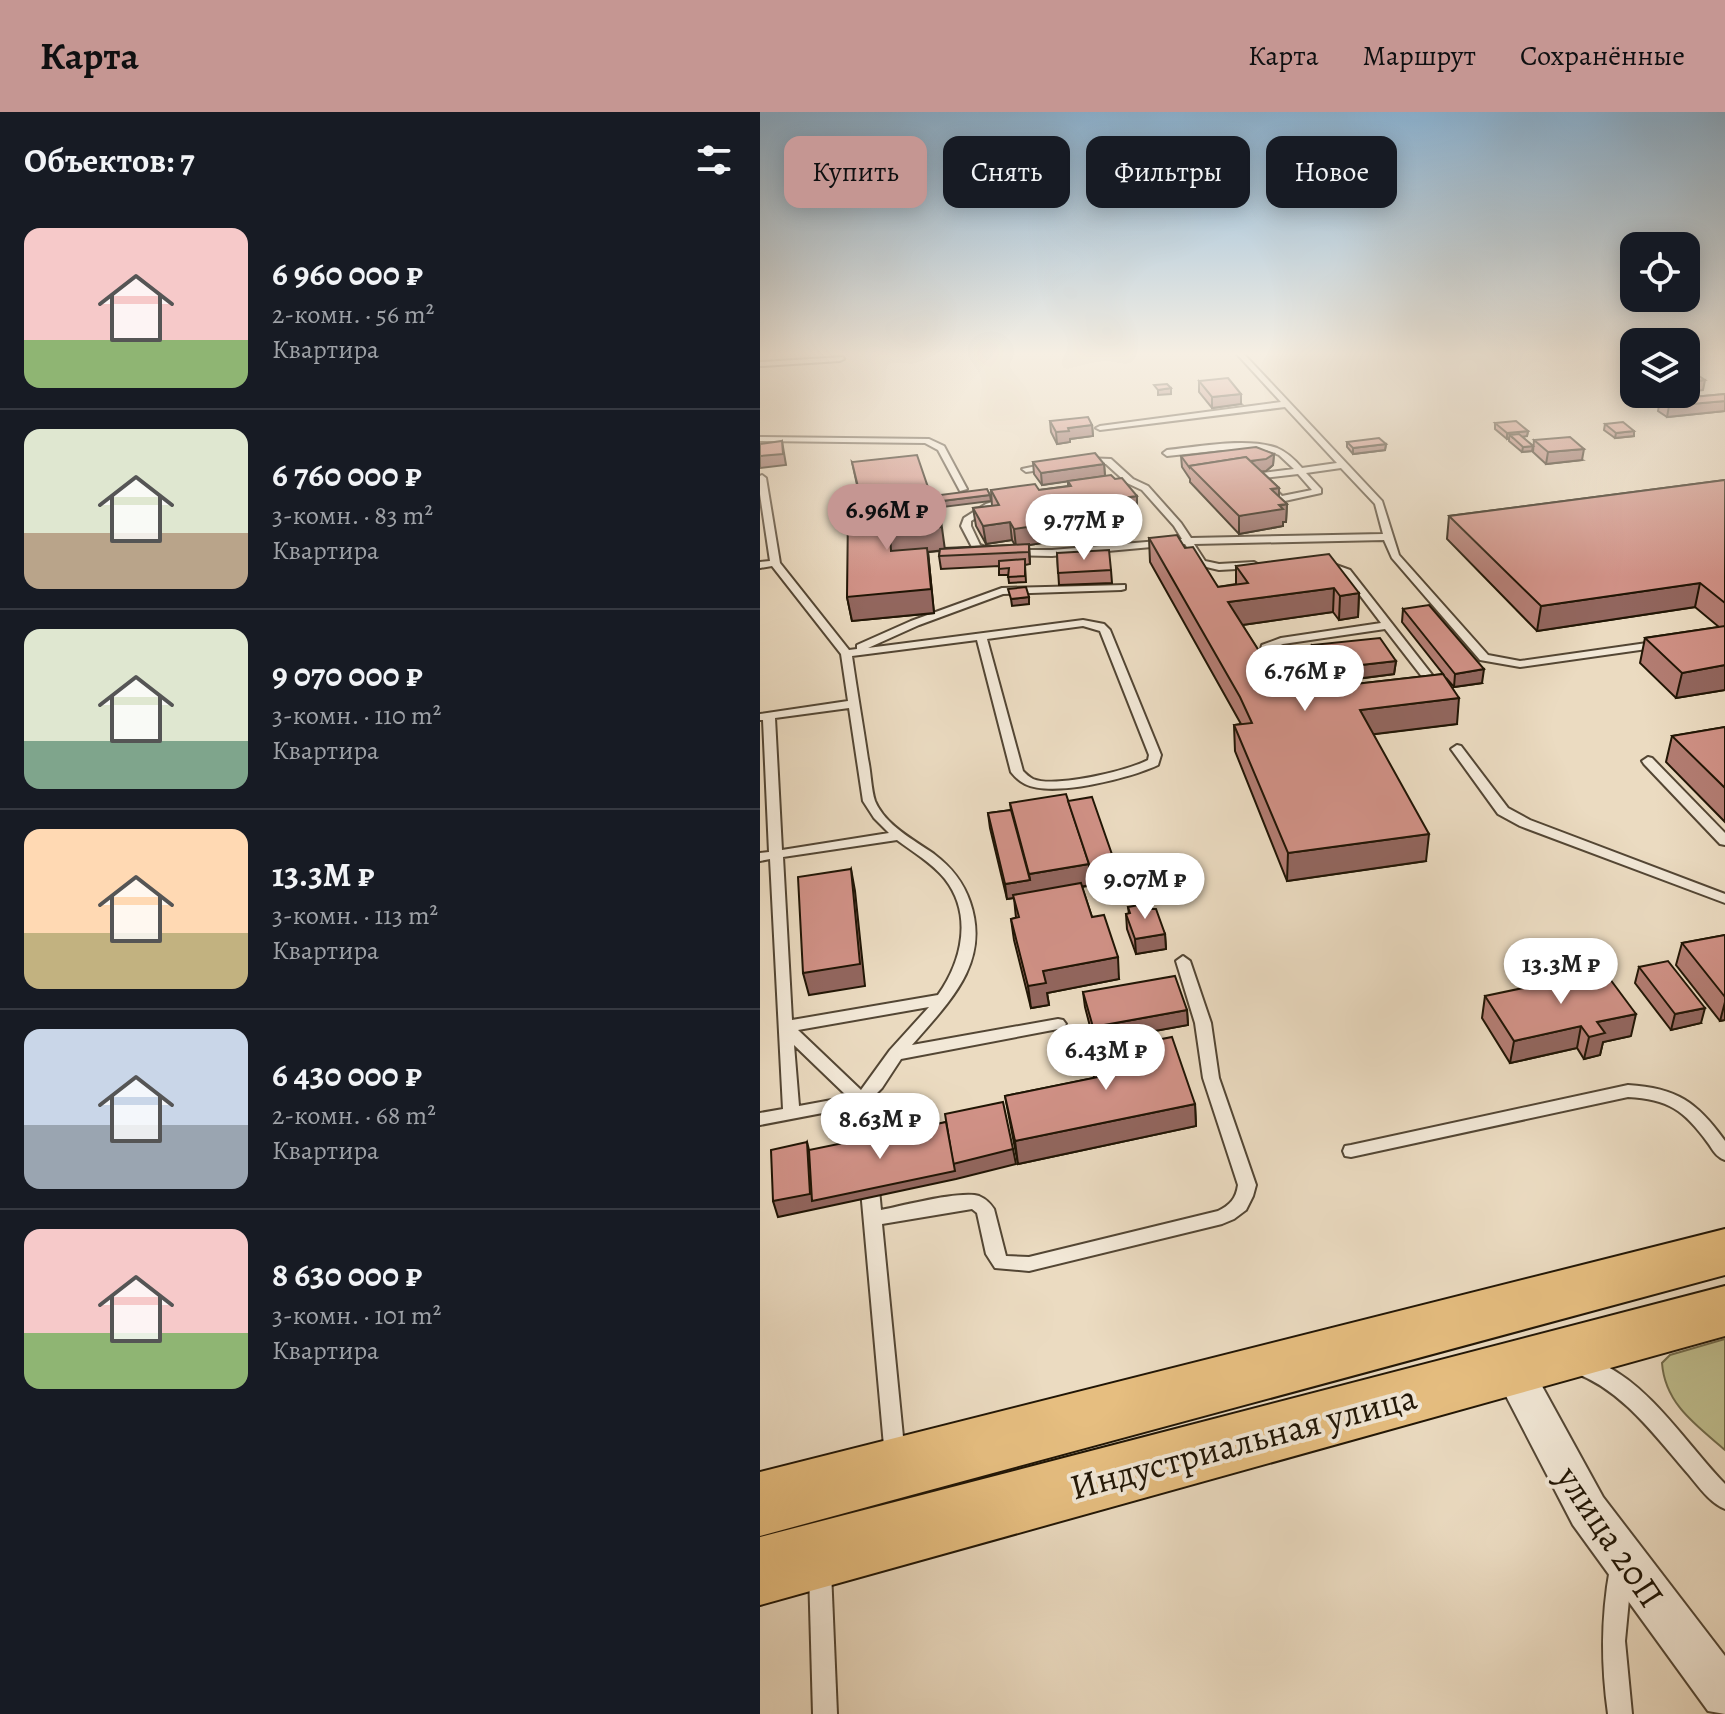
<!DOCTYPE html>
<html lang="ru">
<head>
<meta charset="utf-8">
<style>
	body { margin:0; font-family:Alegreya,serif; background:#20242c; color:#f1f3f6; height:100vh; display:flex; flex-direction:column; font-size:30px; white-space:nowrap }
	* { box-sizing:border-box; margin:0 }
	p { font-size:26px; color:#9ea1a6 }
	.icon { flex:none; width:44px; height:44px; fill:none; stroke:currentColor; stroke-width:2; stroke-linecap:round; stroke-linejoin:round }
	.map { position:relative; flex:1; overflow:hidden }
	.drawer { display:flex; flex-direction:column; background:#171b24; width:760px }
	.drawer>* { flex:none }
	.banner { position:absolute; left:24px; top:24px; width:760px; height:72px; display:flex; gap:16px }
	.fabs { position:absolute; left:860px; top:120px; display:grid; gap:16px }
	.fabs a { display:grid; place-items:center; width:80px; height:80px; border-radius:16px; background:#171b24; box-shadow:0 4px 20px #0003; font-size:40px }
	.price { position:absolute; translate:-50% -68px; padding:0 18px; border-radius:28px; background:#fff; color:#222; font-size:26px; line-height:52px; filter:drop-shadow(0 2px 4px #0008) }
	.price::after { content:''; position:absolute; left:50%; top:48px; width:24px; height:18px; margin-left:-12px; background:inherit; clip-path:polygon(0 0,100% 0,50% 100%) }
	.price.active { background:#c59692; color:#111 }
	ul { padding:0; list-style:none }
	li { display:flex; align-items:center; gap:24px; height:200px; padding:0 24px }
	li+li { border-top:2px solid #363941 }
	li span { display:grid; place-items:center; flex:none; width:224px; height:160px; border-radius:16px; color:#555 }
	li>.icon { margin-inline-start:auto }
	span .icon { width:96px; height:96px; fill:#fffc; stroke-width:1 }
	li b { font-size:34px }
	h2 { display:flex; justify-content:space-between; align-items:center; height:96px; padding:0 24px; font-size:34px }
	.pill { padding:0 28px; border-radius:16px; background:#171b24; box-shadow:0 4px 20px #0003; font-size:28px; line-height:72px }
	.pill.active { background:#c59692; color:#111 }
	header { display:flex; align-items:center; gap:48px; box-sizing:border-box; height:112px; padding:0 40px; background:#c59692; color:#111 }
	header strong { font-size:38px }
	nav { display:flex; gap:44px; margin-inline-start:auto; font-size:28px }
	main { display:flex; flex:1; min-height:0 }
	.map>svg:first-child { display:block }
	.green { fill:#bfbe8e; stroke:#706a4a; stroke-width:2 }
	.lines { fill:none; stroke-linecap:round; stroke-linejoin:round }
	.lane-casing { stroke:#534634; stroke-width:4 }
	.street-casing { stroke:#534634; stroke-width:4 }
	.primary-casing { stroke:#201505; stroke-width:4 }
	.lane { fill:#f2e8d7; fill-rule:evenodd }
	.street { fill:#f2e8d7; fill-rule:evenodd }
	.primary { fill:#e6be80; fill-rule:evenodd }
	.wall { fill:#b37d73; stroke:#201505; stroke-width:2 }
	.shaded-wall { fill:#92665e; stroke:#201505; stroke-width:2 }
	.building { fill:#d09186; stroke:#201505; stroke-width:2 }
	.labels { text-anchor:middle; stroke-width:8; stroke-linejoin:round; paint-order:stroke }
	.near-street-label { font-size:36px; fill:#201505; stroke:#f2e8d7 }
</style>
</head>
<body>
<header>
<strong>Карта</strong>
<nav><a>Карта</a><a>Маршрут</a><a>Сохранённые</a></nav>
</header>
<main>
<section class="drawer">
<h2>Объектов: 7<svg class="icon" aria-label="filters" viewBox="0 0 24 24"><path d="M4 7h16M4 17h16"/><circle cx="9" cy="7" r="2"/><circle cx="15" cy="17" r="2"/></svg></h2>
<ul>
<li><span style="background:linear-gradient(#f6c9c9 70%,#8fb573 0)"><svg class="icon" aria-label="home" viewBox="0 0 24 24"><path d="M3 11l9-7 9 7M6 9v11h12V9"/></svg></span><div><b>6 960 000 ₽</b><p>2-комн. · 56 m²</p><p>Квартира</p></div></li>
<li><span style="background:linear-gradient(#dfe7d0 65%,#b9a48a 0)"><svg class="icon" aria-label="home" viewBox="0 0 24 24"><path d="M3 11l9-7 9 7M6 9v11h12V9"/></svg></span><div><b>6 760 000 ₽</b><p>3-комн. · 83 m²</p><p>Квартира</p></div></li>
<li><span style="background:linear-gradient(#dfe7d0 70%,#7fa58c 0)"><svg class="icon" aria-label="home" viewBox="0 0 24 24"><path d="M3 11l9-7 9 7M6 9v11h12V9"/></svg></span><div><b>9 070 000 ₽</b><p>3-комн. · 110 m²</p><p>Квартира</p></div></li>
<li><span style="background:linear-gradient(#ffd9b3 65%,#c2b280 0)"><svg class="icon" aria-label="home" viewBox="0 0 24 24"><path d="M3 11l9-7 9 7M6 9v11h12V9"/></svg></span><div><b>13.3M ₽</b><p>3-комн. · 113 m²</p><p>Квартира</p></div></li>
<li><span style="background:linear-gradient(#c9d6e8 60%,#9aa5b1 0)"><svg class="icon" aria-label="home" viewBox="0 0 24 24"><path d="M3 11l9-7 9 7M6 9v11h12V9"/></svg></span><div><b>6 430 000 ₽</b><p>2-комн. · 68 m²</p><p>Квартира</p></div></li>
<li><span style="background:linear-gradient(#f6c9c9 65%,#8fb573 0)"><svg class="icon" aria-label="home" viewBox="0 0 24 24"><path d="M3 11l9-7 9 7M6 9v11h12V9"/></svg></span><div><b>8 630 000 ₽</b><p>3-комн. · 101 m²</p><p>Квартира</p></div></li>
</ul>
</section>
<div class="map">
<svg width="965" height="1602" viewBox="0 0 965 1602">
	<rect width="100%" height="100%" fill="#ebdbc1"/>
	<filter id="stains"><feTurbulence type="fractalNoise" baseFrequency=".0025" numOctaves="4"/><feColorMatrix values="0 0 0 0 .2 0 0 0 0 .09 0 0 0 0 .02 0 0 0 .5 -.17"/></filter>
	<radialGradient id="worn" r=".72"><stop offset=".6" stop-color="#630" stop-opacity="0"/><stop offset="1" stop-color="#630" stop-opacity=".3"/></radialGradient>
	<!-- green -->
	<path class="green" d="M965,1227V1338C936,1313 905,1292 902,1251L910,1243Z"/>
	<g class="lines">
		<!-- lane casing -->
		<g class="lane-casing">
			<g id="lane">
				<path d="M475,240H482L622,389L639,443L728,543L760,549L901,529L906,532L901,535L760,555L720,548L632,446L624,428L434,432L445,449L459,452L494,450L499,453L494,456L459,458L438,453L425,432L292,444L249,443V439L252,438H292L422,427L414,414L382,378L367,371L346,352L321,351V347L324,346L351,347L373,367L388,374L421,411L431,426L623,422L615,392L581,356L546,361L561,377V381L520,390L494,365L502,361L534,357L519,343L506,338H463L407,344L403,341L407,338C438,335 487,325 517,336C527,340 535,348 542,356L577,351L525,295L340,318L336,316L340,314L521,290ZM538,362L552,378L522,384L504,366Z"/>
				<polygon points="83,245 84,247 80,249 0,254 0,250"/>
				<polygon points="0,325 169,327 184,334 207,377 200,379 178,338 165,331 0,329"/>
				<polygon points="291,351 295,354 294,356 266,360 262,357"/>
				<path d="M2,363L6,366L20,451L89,538L97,537V533L151,509L242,476L365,473V477L361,478L243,482L159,513L108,536L323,508L344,512L350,518L401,643L398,653C371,666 293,686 265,672C259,669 255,665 251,660L217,528L92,544C97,579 103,613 108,647C111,660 111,677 115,689C125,713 154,728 174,742C191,755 203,769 210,790C231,851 189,890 152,933L298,907L303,908L306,912L303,916L298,917L141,947L122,976L109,989L115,1046L113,1051L107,1052L101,1051L99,1046L94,995L0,1013V1001L23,997L10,747L0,749V741L9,740L3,608H0V602L88,589L81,542L12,454L0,456V450L10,449L0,382V364ZM323,514L340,519L389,643L388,648C367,659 295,676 273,667C269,665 266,662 263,659L227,527ZM89,596L103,689L114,706L129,721L22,738L15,606ZM137,728C153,740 172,751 185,767C213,803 202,849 178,883L32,908L23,745ZM169,895L130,938L101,978L38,918ZM34,933L88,985L39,994Z"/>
				<polygon points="251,384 255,387 254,389 232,396 211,409 211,414 220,433 234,438 234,442 213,437 201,414 204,406 226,392"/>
				<polygon points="559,449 565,449 590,458 673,564 673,573 665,578 657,578 655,576 663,570 663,566 625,517 523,532 511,537 510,541 534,579 551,589 545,592 526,583 500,541 502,533 521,526 621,511 584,462 559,453"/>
				<polygon points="697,633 701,634 748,696 770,708 965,782 965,791 760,714 738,702 691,637"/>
				<polygon points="888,645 892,646 965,721 965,733 960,732 884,652 882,649"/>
				<path d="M423,844L430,849L451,911L459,966L496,1073L493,1084L486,1098L474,1107L462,1112L269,1159L235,1156L226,1142L217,1101L212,1097L122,1112L145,1345L142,1352L135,1355L128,1352L125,1345L100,1067L103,1062L109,1060L115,1062L118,1067L121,1098C141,1094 202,1078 219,1084C226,1087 230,1091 234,1097L246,1144L269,1145L458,1099C470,1093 476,1087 478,1073L443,966L435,911L416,849Z"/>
				<path d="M868,973C917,976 937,990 965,1029V1048C956,1045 953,1038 948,1031C924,998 908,987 868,985L591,1045L585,1044L583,1039L585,1034L591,1033Z"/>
				<path d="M820,1245C828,1248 837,1250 844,1253C892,1276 929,1335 965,1372V1397C950,1391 939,1375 929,1363C895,1324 863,1278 813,1260L810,1254L813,1248Z"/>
				<path d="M861,1445L869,1448L872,1456L865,1529L872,1602H848C841,1552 841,1505 850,1456L853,1448Z"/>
				<polygon points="60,1448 68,1451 71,1459 77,1602 53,1602 49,1459 52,1451"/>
			</g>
		</g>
		<!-- street casing -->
		<g class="street-casing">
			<polygon id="street" points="752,1240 766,1245 843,1385 965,1544 965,1602 948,1599 813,1413 732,1257 738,1245"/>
		</g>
		<!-- primary casing -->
		<g class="primary-casing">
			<g id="primary">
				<polygon points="965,1117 965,1163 0,1424 0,1360"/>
				<polygon points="965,1174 965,1224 0,1493 0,1425"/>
			</g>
		</g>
		<!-- lane -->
		<use href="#lane" class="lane"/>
		<!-- street -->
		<use href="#street" class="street"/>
		<!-- primary -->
		<use href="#primary" class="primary"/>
	</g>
	<!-- wall -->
	<g class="wall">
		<polygon points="439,269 481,292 452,296 439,280"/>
		<polygon points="965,282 965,299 907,305 898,299 900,288"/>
		<polygon points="290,309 332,313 333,324 310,327 310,330 297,332 291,320"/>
		<polygon points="735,311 768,319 767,324 762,325 773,334 772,339 762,340 749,329 749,326 747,327 735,317"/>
		<polygon points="845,312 874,319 874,324 855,326 844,318"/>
		<polygon points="774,328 822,348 786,352 773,340"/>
		<polygon points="587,330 626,332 625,338 593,342 587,335"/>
		<polygon points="514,342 513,353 506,359 501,359 519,376 519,385 527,392 526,410 523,410 523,414 479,422 430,370 430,367 422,355 421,344"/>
		<polygon points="92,350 184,436 255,433 252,428 226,432 216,414 213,396 232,394 231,378 279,378 308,374 308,369 282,373 274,362 273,350 344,352 345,364 355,367 377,384 377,401 300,413 302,428 269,433 270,452 265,453 266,470 249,471 248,463 239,463 239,454 181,457 179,444 180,439 168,440 174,501 92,509 87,485 103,400"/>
		<polygon points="965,368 965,578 916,586 880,551 885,526 959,515 935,495 777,519 687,427 689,404"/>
		<polygon points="389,426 425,436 458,475 476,472 476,454 599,481 598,505 579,508 573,500 482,513 525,580 683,562 642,510 643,497 722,571 694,575 686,566 697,612 613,622 666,749 527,769 475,639 474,613 481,612 390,450"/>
		<polygon points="297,441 351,458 352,471 299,473"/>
		<polygon points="552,533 636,549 634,562 565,571 552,547"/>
		<polygon points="965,615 965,710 906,650 912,624"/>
		<polygon points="308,689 357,769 322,775 332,805 359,867 287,881 289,893 271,896 254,828 251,807 256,806 254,786 247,787 230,716 228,701 251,698 250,691"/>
		<polygon points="368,795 392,797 405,822 406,837 376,842 367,817 366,802 369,802"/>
		<polygon points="965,823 965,908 960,909 916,853 922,831"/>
		<polygon points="879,855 941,911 911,918 875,871"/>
		<polygon points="323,880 427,898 428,913 334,930 325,895"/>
		<polygon points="725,884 871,924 843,930 840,943 824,947 817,936 750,951 722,906"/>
		<polygon points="331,941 435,992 436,1014 258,1052 245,984 334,966"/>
	</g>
	<!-- shaded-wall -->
	<g class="shaded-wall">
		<polygon points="945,268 943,278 926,280 926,270"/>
		<polygon points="411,276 411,282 398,283 398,278"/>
		<polygon points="481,282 481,292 452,296 452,285"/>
		<polygon points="965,289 965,299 907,305 909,294"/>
		<polygon points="332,313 333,324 310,327 310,330 297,332 296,320 308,316"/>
		<polygon points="768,319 767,324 753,326 750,323 749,326 747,327 747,321"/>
		<polygon points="874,319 874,324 855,326 856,321"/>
		<polygon points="22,329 26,353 0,356 0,344"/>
		<polygon points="626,332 625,338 593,342 593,336"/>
		<polygon points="773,334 772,339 762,340 763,335"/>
		<polygon points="824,337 822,348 786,352 788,340"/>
		<polygon points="514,342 513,353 506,359 442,366"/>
		<polygon points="344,352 345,364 282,373 281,361"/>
		<polygon points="519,376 519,393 511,377"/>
		<polygon points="230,383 231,389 183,395 182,389"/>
		<polygon points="377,384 377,401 300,413 302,428 269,433 270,452 269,440 256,435 254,417 291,396"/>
		<polygon points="527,392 526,410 523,410 523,414 479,422 479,404"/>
		<polygon points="179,394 185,438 168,440 174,501 92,509 87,485 130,420"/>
		<polygon points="250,410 252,428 226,432 223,414"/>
		<polygon points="940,471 935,495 777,519 781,494"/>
		<polygon points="574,476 573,500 468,515 468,490"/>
		<polygon points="599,481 598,505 579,508 580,484"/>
		<polygon points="269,485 269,492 252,494 251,487"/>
		<polygon points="636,549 634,562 565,571 566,557"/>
		<polygon points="965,553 965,578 916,586 922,561"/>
		<polygon points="724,557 722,571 694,575 695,562"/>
		<polygon points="699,586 697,612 599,624 600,598"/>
		<polygon points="669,722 666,749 527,769 528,741"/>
		<polygon points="329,752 331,773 247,787 245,772 270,768 269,762"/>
		<polygon points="356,754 357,769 331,773 330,758"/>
		<polygon points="91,757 95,779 105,874 49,883 43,861"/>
		<polygon points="405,822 406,837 376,842 375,827"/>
		<polygon points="358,845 359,867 287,881 289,893 271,896 268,874 283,859"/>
		<polygon points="965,890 965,908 960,909"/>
		<polygon points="945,896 941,911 911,918 915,902"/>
		<polygon points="427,898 428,913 334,930 333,915"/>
		<polygon points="876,902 871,924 843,930 840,943 824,947 829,925 837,910"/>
		<polygon points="821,914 817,936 750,951 754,929"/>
		<polygon points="435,992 436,1014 258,1052 255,1029"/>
		<polygon points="186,1010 253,1037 256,1052 196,1067 18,1105 13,1089 47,1030 51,1046"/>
	</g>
	<!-- building -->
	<g class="building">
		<polygon points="926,256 927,256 945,268 926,270"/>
		<polygon points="468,266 481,282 452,285 439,269"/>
		<polygon points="407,272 411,276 398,278 394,273"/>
		<polygon points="965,282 965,289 909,294 900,288"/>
		<polygon points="328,305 332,313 308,316 309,319 296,320 290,309"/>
		<polygon points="756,309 768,319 747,321 735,311"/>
		<polygon points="863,310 874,319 856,321 845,312"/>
		<polygon points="759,322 773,334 763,335 750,323"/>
		<polygon points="810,325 824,337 788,340 774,328"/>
		<polygon points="619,326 626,332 593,336 587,330"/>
		<polygon points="22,329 23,342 0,344 0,332"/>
		<polygon points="496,335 514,342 506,347 490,349 486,345 429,354 429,355 421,344"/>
		<polygon points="335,341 344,352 281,361 273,350"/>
		<polygon points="157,343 174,393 104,400 92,350"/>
		<polygon points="486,345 519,376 511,377 527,392 519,393 523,397 479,404 429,354"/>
		<polygon points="351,363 355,367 362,366 377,384 291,396 300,410 254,417 250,410 223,414 213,396 239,393 231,378 275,372 279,378 311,374 308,369"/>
		<polygon points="965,368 965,491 940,471 781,494 689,404"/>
		<polygon points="227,377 230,383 182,389 180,383"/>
		<polygon points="179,394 181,415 130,420 131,439 167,436 171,477 87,485 88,401"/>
		<polygon points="417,423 425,436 433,435 458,475 488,471 476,454 569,442 599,481 580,484 574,476 468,490 525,580 683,562 699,586 600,598 669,722 528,741 474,613 492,611 480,585 389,426"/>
		<polygon points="269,432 269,440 179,444 180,437"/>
		<polygon points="349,438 351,458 298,461 297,441"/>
		<polygon points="265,447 265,464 248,465 249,456 239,457 239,449"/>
		<polygon points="266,475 269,485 251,487 248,477"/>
		<polygon points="669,493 724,557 695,562 643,497"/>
		<polygon points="965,514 965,553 922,561 885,526"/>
		<polygon points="620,526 636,549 566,557 552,533"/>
		<polygon points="965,615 965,676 912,624"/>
		<polygon points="306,682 329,752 269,762 250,691"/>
		<polygon points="332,685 356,754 330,758 329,752 308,689"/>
		<polygon points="251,698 270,768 245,772 228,701"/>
		<polygon points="91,757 100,852 43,861 38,765"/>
		<polygon points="321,771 332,805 344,803 358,845 283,859 286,871 268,874 251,807 259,805 253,783"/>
		<polygon points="390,791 392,797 396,797 405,822 375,827 366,802 370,801 368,795"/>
		<polygon points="965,823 965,885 922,831"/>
		<polygon points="908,849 945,896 915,902 879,855"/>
		<polygon points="844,859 876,902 837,910 845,921 829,925 821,914 754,929 725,884"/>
		<polygon points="415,864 427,898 333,915 323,880"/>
		<polygon points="412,925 435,992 255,1029 245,984 338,965 331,941"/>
		<polygon points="243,990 253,1037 193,1052 185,1002"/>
		<polygon points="186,1010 195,1059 52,1089 49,1038"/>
		<polygon points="47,1030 50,1082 13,1089 11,1038"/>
	</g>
	<!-- sky -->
	<linearGradient id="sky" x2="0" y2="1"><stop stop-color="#8bb6d8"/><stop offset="0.52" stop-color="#f6efe3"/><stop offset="1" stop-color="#f6efe3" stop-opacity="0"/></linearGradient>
	<rect width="965" height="465" fill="url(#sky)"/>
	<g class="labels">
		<!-- near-street labels -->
		<g class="near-street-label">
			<text transform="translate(483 1329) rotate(-15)" y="13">Индустриальная улица</text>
			<text transform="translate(851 1424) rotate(56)" y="13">улица 20П</text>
		</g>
	</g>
	<rect width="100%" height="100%" filter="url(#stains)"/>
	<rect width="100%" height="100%" fill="url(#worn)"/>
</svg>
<div class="fabs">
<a><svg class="icon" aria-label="locate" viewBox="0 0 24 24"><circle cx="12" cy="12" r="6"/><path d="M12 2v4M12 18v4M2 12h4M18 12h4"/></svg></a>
<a><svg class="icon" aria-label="layers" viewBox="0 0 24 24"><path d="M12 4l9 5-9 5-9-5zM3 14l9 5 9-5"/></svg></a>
</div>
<b class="price active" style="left:127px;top:440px">6.96M ₽</b>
<b class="price" style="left:324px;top:450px">9.77M ₽</b>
<b class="price" style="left:545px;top:601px">6.76M ₽</b>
<b class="price" style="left:385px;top:809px">9.07M ₽</b>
<b class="price" style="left:801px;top:894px">13.3M ₽</b>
<b class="price" style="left:346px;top:980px">6.43M ₽</b>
<b class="price" style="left:120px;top:1049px">8.63M ₽</b>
<div class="banner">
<a class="pill active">Купить</a>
<a class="pill">Снять</a>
<a class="pill">Фильтры</a>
<a class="pill">Новое</a>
</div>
</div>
</main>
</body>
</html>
